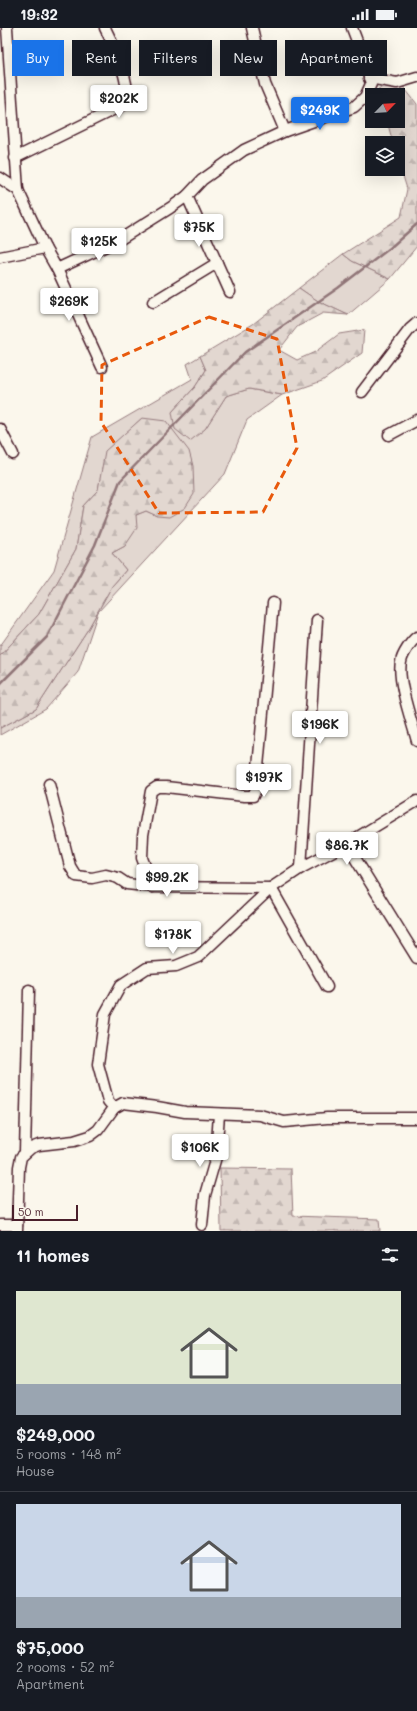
<!DOCTYPE html>
<html lang="en">
<head>
<meta charset="utf-8">
<style>
	body { margin:0; font-family:Mali,sans-serif; background:#242831; color:#f1f3f6; height:100vh; display:flex; flex-direction:column; font-size:15px; white-space:nowrap }
	* { box-sizing:border-box; margin:0 }
	p { font-size:13px; color:#9ea1a6 }
	.icon { flex:none; width:22px; height:22px; fill:none; stroke:currentColor; stroke-width:2; stroke-linecap:round; stroke-linejoin:round }
	.map { position:relative; height:1203px; overflow:hidden }
	.sheet { display:flex; flex-direction:column; background:#171b24; flex:1 }
	.sheet>* { flex:none }
	.top-card { position:absolute; left:12px; top:12px; width:393px; height:36px; display:flex; gap:8px }
	.needle { width:26px; rotate:65deg }
	.tools { position:absolute; left:365px; top:60px; display:grid; gap:8px }
	.tools a { display:grid; place-items:center; width:40px; height:40px; border-radius:0px; background:#171b24; box-shadow:0 4px 16px #0002; font-size:20px }
	.scale { position:absolute; left:12px; bottom:10px; width:66px; box-sizing:border-box; padding-left:4px; border:2px solid #4a1f2b; border-top:0; font-size:11px; line-height:14px; white-space:nowrap; color:#4a1f2b; -webkit-text-stroke:3px #fbf7ec; paint-order:stroke }
	.price { position:absolute; translate:-50% -34px; padding:0 9px; border-radius:4px; background:#fff; color:#222; font-size:13px; line-height:26px; filter:drop-shadow(0 1px 2px #0008) }
	.price::after { content:''; position:absolute; left:50%; top:24px; width:12px; height:9px; margin-left:-6px; background:inherit; clip-path:polygon(0 0,100% 0,50% 100%) }
	.price.on { background:#1a73e8; color:#fff }
	ul { padding:0; list-style:none }
	li { display:grid; align-content:center; gap:8px; height:212px; padding:0 16px }
	li+li { border-top:1px solid #363941 }
	li span { display:grid; place-items:center; height:124px; border-radius:0px; color:#555 }
	li>.icon { margin-inline-start:auto }
	span .icon { width:72px; height:72px; fill:#fffc; stroke-width:1 }
	li b { font-size:17px }
	h2 { display:flex; justify-content:space-between; align-items:center; height:48px; padding:0 16px; font-size:17px }
	.tag { padding:0 14px; border-radius:0px; background:#171b24; box-shadow:0 4px 16px #0002; font-size:14px; line-height:36px }
	.tag.on { background:#1a73e8; color:#fff }
	.status { display:flex; justify-content:space-between; align-items:center; height:28px; padding:0 20px; background:#171b24; direction:ltr }
	.status svg { height:11px; fill:currentColor }
	.map>svg:first-child { display:block }
	.grass { fill:#e2d7d0; stroke:#967b7e }
	.forest { fill:url(#forest-firs); stroke:#967b7e }
	.lines { fill:none; stroke-linecap:round; stroke-linejoin:round }
	.stream { stroke:#907477; stroke-width:2.5 }
	.street-casing { stroke:#4a1f2b; stroke-width:13 }
	.street { stroke:#fbf7ec; stroke-width:10 }
	.marked { fill:none; stroke:#e8590c; stroke-width:3; stroke-dasharray:8 5; stroke-linejoin:round }
</style>
</head>
<body>
<div class="status"><b>19:32</b><svg viewBox="0 0 49 12"><path d="M0 12V9h3v3zM5 12V6h3v6zM10 12V3h3v9zM15 12V0h3v12zM26 1h20v11H26zM47 4h2v5h-2z"/></svg></div>
<div class="map">
<svg width="417" height="1203" viewBox="0 0 417 1203">
	<defs>
		<pattern id="forest-firs" width="22" height="20" patternUnits="userSpaceOnUse"><rect width="22" height="20" fill="#e2d7d0"/><path d="M5 1l3.5 6h-7zM16 11l3.5 6h-7z" fill="#c3b8b3"/></pattern>
	</defs>
	<rect width="100%" height="100%" fill="#fbf7ec"/>
	<filter id="ink" filterUnits="userSpaceOnUse"><feTurbulence type="fractalNoise" baseFrequency=".025" numOctaves="2"/><feDisplacementMap in="SourceGraphic" scale="8" xChannelSelector="R" yChannelSelector="G"/><feConvolveMatrix kernelMatrix="1 2 1 2 8 2 1 2 1" color-interpolation-filters="sRGB"/></filter>
	<g filter="url(#ink)">
		<!-- grass -->
		<g class="grass">
			<polygon points="343,226 352,233 390,251 348,287 318,273 299,260"/>
			<polygon points="200,328 206,342 195,359 172,384 205,401 226,368 249,361 282,367 247,392 225,446 98,584 78,644 46,681 0,707 0,700 2,699 36,681 88,601 112,558 126,542 112,525 125,518 136,487 146,483 157,488 142,390 106,423 98,462 83,478 76,521 39,586 0,628 0,618 54,542 92,409 192,351 187,336"/>
		</g>
		<!-- forest -->
		<g class="forest">
			<polygon points="398,52 417,76 417,218 390,251 352,233 343,226 401,189 407,161 398,132 398,115 393,115 387,93 398,93 398,67 379,67 378,61"/>
			<polygon points="299,260 318,273 348,287 323,285 297,299 279,322 297,332 315,324 339,306 364,302 362,325 322,353 282,367 249,361 226,368 205,401 190,413 175,401 172,384 195,359 206,342 200,328 253,296"/>
			<polygon points="142,390 166,393 189,423 193,438 194,466 185,480 169,489 157,488 146,483 136,487 137,500 125,518 112,525 126,542 112,558 88,601 36,681 0,700 0,628 39,586 76,521 83,478 98,462 105,423"/>
			<polygon points="220,1140 291,1141 293,1188 379,1191 380,1203 221,1203"/>
		</g>
		<g class="lines">
			<!-- stream -->
			<polyline class="stream" points="0,656 47,609 95,517 120,453 245,324 338,260 390,220 417,196"/>
			<!-- street casing -->
			<g class="street-casing">
				<g id="street">
					<polyline points="7,0 18,162"/>
					<polyline points="252,0 265,56 285,103"/>
					<polyline points="369,50 397,55 417,49"/>
					<path d="M15,130L127,75C130,53 115,20 105,0"/>
					<polyline points="0,150 18,162 45,220"/>
					<polyline points="187,168 230,264"/>
					<polyline points="0,229 45,220 57,241 119,212 170,180 187,168 202,152 244,122 285,103 354,79 365,69 371,56 365,34 352,0"/>
					<polyline points="57,241 102,339"/>
					<polyline points="153,274 217,235"/>
					<polyline points="362,364 410,301 417,295"/>
					<polyline points="0,401 13,426"/>
					<polyline points="389,407 417,392"/>
					<path d="M417,609C411,613 402,627 401,634C397,653 412,694 417,713"/>
					<polyline points="49,756 70,838 76,848 92,850 106,847 118,850 127,856 153,859 271,860 327,959"/>
					<polyline points="417,773 348,815 355,830 417,930"/>
					<polyline points="301,840 317,592"/>
					<polyline points="153,859 142,830 143,807 151,763 157,759 166,759 244,768 253,768 256,761 273,575"/>
					<polyline points="114,1080 108,1073 98,1036 105,986 121,957 147,940 176,938 198,929 271,860 301,840 348,815"/>
					<polyline points="25,1124 29,962"/>
					<polyline points="0,1197 17,1197"/>
					<polyline points="202,1197 205,1167 216,1129 219,1086"/>
					<polyline points="17,1203 19,1139 21,1129 31,1120 39,1117 74,1113 90,1108 98,1102 114,1080 123,1075 157,1079 185,1084 260,1087 284,1094 327,1090 417,1090"/>
				</g>
			</g>
			<!-- street -->
			<use href="#street" class="street"/>
		</g>
	</g>
	<!-- marked area -->
	<path class="marked" d="M209,289L277,311L297,420L263,484L159,485L101,394L102,337Z"/>
</svg>
<div class="tools">
<a><svg class="needle" viewBox="-14 -14 28 28"><path d="M0-13l5 13h-10z" fill="#e53935"/><path d="M0 13l5-13h-10z" fill="#9ea1a6"/></svg></a>
<a><svg class="icon" aria-label="layers" viewBox="0 0 24 24"><path d="M12 4l9 5-9 5-9-5zM3 14l9 5 9-5"/></svg></a>
</div>
<div class="scale">50 m</div>
<b class="price" style="left:119px;top:91px">$202K</b>
<b class="price on" style="left:320px;top:103px">$249K</b>
<b class="price" style="left:199px;top:220px">$75K</b>
<b class="price" style="left:99px;top:234px">$125K</b>
<b class="price" style="left:69px;top:294px">$269K</b>
<b class="price" style="left:320px;top:717px">$196K</b>
<b class="price" style="left:264px;top:770px">$197K</b>
<b class="price" style="left:347px;top:838px">$86.7K</b>
<b class="price" style="left:167px;top:870px">$99.2K</b>
<b class="price" style="left:173px;top:927px">$178K</b>
<b class="price" style="left:200px;top:1140px">$106K</b>
<div class="top-card">
<a class="tag on">Buy</a>
<a class="tag">Rent</a>
<a class="tag">Filters</a>
<a class="tag">New</a>
<a class="tag">Apartment</a>
</div>
</div>
<section class="sheet">
<h2>11 homes<svg class="icon" aria-label="filters" viewBox="0 0 24 24"><path d="M4 7h16M4 17h16"/><circle cx="9" cy="7" r="2"/><circle cx="15" cy="17" r="2"/></svg></h2>
<ul>
<li><span style="background:linear-gradient(#dfe7d0 75%,#9aa5b1 0)"><svg class="icon" aria-label="home" viewBox="0 0 24 24"><path d="M3 11l9-7 9 7M6 9v11h12V9"/></svg></span><div><b>$249,000</b><p>5 rooms · 148 m²</p><p>House</p></div></li>
<li><span style="background:linear-gradient(#c9d6e8 75%,#9aa5b1 0)"><svg class="icon" aria-label="home" viewBox="0 0 24 24"><path d="M3 11l9-7 9 7M6 9v11h12V9"/></svg></span><div><b>$75,000</b><p>2 rooms · 52 m²</p><p>Apartment</p></div></li>
</ul>
</section>
</body>
</html>
